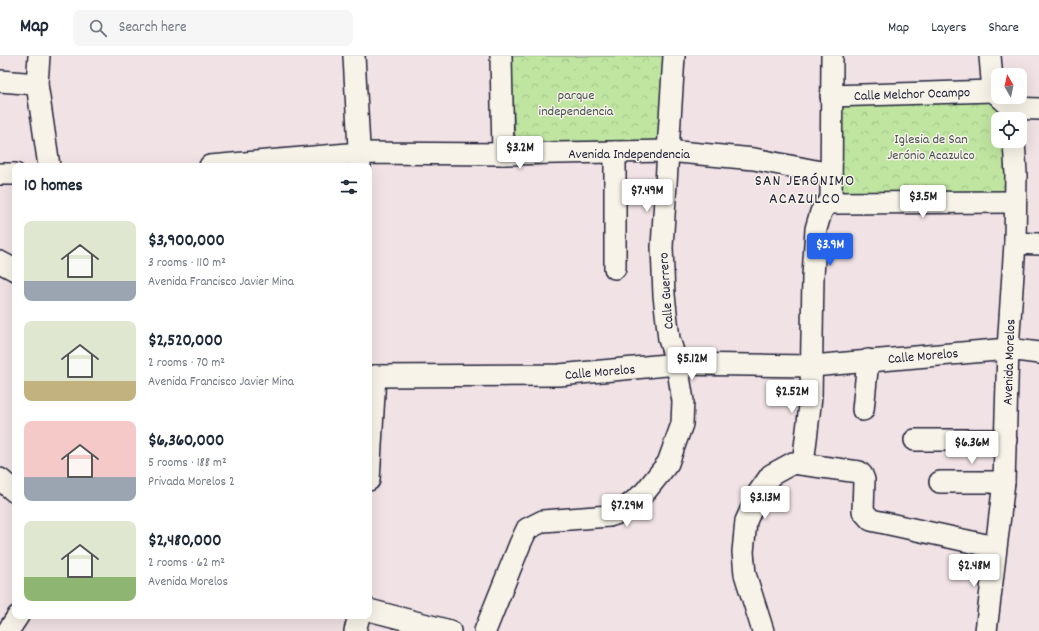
<!DOCTYPE html>
<html lang="en">
<head>
<meta charset="utf-8">
<style>
	body { margin:0; font-family:Dekko,sans-serif; background:#f6f6f7; color:#1f2937; height:100vh; display:flex; flex-direction:column; font-size:15px; white-space:nowrap }
	* { box-sizing:border-box; margin:0 }
	p { font-size:13px; color:#747a83 }
	.icon { flex:none; width:22px; height:22px; fill:none; stroke:currentColor; stroke-width:2; stroke-linecap:round; stroke-linejoin:round }
	.map { position:relative; flex:1; overflow:hidden }
	.details { position:absolute; left:12px; top:107px; width:360px; height:456px; display:flex; flex-direction:column; background:#fff; border-radius:8px; box-shadow:0 4px 16px #0002 }
	.details>* { flex:none }
	.needle { width:26px; rotate:351deg }
	.buttons { position:absolute; left:991px; top:12px; display:grid; gap:8px }
	.buttons a { display:grid; place-items:center; width:36px; height:36px; border-radius:8px; background:#fff; box-shadow:0 4px 16px #0002; font-size:20px }
	.price { position:absolute; translate:-50% -34px; padding:0 9px; border-radius:4px; background:#fff; color:#222; font-size:13px; line-height:26px; filter:drop-shadow(0 1px 2px #0008) }
	.price::after { content:''; position:absolute; left:50%; top:24px; width:12px; height:9px; margin-left:-6px; background:inherit; clip-path:polygon(0 0,100% 0,50% 100%) }
	.price.on { background:#2563eb; color:#fff }
	ul { padding:0; list-style:none }
	li { display:flex; align-items:center; gap:12px; height:100px; padding:0 12px }
	li span { display:grid; place-items:center; flex:none; width:112px; height:80px; border-radius:8px; color:#555 }
	li>.icon { margin-inline-start:auto }
	span .icon { width:48px; height:48px; fill:#fffc; stroke-width:1 }
	li b { font-size:17px }
	h2 { display:flex; justify-content:space-between; align-items:center; height:48px; padding:0 12px; font-size:17px }
	header { display:flex; align-items:center; gap:24px; box-sizing:border-box; height:56px; padding:0 20px; background:#fff; border-bottom:1px solid #e0e1e3 }
	header strong { font-size:19px }
	nav { display:flex; gap:22px; margin-inline-start:auto; font-size:14px }
	.search { width:280px; height:36px; background:#f6f6f7; display:flex; align-items:center; gap:10px; box-sizing:border-box; padding:0 14px; border-radius:8px; color:#747a83; font-size:15px }
	.map>svg:first-child { display:block }
	.park { fill:url(#park-crowns); stroke:#70846e }
	.lines { fill:none; stroke-linecap:round; stroke-linejoin:round }
	.minor-casing { stroke:#22223b; stroke-width:24 }
	.minor { stroke:#f7f3e8; stroke-width:21 }
	.labels { text-anchor:middle; stroke-width:3; stroke-linejoin:round; paint-order:stroke }
	.street-label { font-size:14px; fill:#22223b; stroke:#f7f3e8 }
	.park-label { font-size:14px; fill:#495354; stroke:#f7f3e8 }
	.quarter-label { font-size:16px; letter-spacing:1px; fill:#22223b; stroke:#f7f3e8 }
</style>
</head>
<body>
<header>
<strong>Map</strong>
<div class="search"><svg class="icon" aria-label="search" viewBox="0 0 24 24"><circle cx="10" cy="10" r="6"/><path d="M15 15l6 6"/></svg>Search here</div>
<nav><a>Map</a><a>Layers</a><a>Share</a></nav>
</header>
<div class="map">
<svg width="1039" height="575" viewBox="0 0 1039 575">
	<defs>
		<pattern id="park-crowns" width="20" height="18" patternUnits="userSpaceOnUse"><rect width="20" height="18" fill="#bfe5a0"/><path d="M2 6a3 3 0 1 1 6 0M12 15a3 3 0 1 1 6 0" fill="none" stroke="#a4c48b"/></pattern>
	</defs>
	<rect width="100%" height="100%" fill="#f1e2e5"/>
	<filter id="ink" filterUnits="userSpaceOnUse"><feTurbulence type="fractalNoise" baseFrequency=".025" numOctaves="2"/><feDisplacementMap in="SourceGraphic" scale="8" xChannelSelector="R" yChannelSelector="G"/><feConvolveMatrix kernelMatrix="1 2 1 2 8 2 1 2 1" color-interpolation-filters="sRGB"/></filter>
	<g filter="url(#ink)">
		<!-- park -->
		<g class="park">
			<polygon points="511,0 668,0 666,90 547,93 515,81"/>
			<polygon points="990,41 1003,56 1004,63 998,63 998,85 1008,85 1014,136 837,143 832,43"/>
		</g>
		<g class="lines">
			<!-- minor casing -->
			<g class="minor-casing">
				<g id="minor">
					<polyline points="39,0 37,28 49,110"/>
					<polyline points="354,0 360,110"/>
					<polyline points="501,0 503,98"/>
					<polyline points="990,0 993,35 998,39"/>
					<polyline points="0,25 37,28"/>
					<polyline points="831,40 993,35"/>
					<polyline points="1000,41 1012,52 1013,63"/>
					<polyline points="1012,52 1039,53"/>
					<polyline points="210,110 360,97 503,98 668,95 754,103 831,118"/>
					<polyline points="0,118 15,118"/>
					<polyline points="831,147 1015,146"/>
					<polyline points="1015,187 1039,188"/>
					<polyline points="0,206 15,214"/>
					<polyline points="615,212 615,96"/>
					<polyline points="375,320 559,319 677,308 812,310 1008,293 1039,297"/>
					<polyline points="863,354 868,304"/>
					<polyline points="915,384 1006,384"/>
					<polyline points="803,408 811,341 813,220 816,173 821,156 826,149 831,147 832,0"/>
					<polyline points="0,423 15,436"/>
					<polyline points="369,424 375,320"/>
					<polyline points="940,426 1004,426"/>
					<polyline points="369,554 450,575"/>
					<polyline points="8,575 18,560"/>
					<polyline points="355,575 359,560"/>
					<polyline points="485,575 520,488 527,473 543,465 609,460 621,456 645,436 668,407 682,368 683,345 677,308 669,283 664,239 662,191 674,0"/>
					<polyline points="763,575 745,518 743,496 746,465 759,436 771,419 793,407 859,416 862,419 864,424 863,455 871,464 995,491"/>
					<polyline points="986,575 1004,426 1008,293 1015,187 1016,118 1014,85"/>
				</g>
			</g>
			<!-- minor -->
			<use href="#minor" class="minor"/>
		</g>
	</g>
	<g class="labels">
		<!-- street labels -->
		<g class="street-label">
			<text transform="translate(912 37) rotate(-2)" y="5">Calle Melchor Ocampo</text>
			<text x="629" y="102">Avenida Independencia</text>
			<text transform="translate(665 235) rotate(-94)" y="5">Calle Guerrero</text>
			<text transform="translate(923 299) rotate(-5)" y="5">Calle Morelos</text>
			<text transform="translate(1008 306) rotate(-88)" y="5">Avenida Morelos</text>
			<text transform="translate(600 315) rotate(-5)" y="5">Calle Morelos</text>
		</g>
		<!-- park labels -->
		<g class="park-label">
			<text x="576" y="43">parque<tspan x="576" dy="16">independencia</tspan></text>
			<text x="931" y="87">Iglesia de San<tspan x="931" dy="16">Jerónio Acazulco</tspan></text>
		</g>
		<!-- quarter labels -->
		<g class="quarter-label">
			<text x="805" y="129">SAN JERÓNIMO<tspan x="805" dy="18">ACAZULCO</tspan></text>
		</g>
	</g>
</svg>
<div class="buttons">
<a><svg class="needle" viewBox="-14 -14 28 28"><path d="M0-13l5 13h-10z" fill="#e53935"/><path d="M0 13l5-13h-10z" fill="#747a83"/></svg></a>
<a><svg class="icon" aria-label="locate" viewBox="0 0 24 24"><circle cx="12" cy="12" r="6"/><path d="M12 2v4M12 18v4M2 12h4M18 12h4"/></svg></a>
</div>
<b class="price" style="left:520px;top:114px">$3.2M</b>
<b class="price" style="left:647px;top:157px">$7.49M</b>
<b class="price" style="left:923px;top:163px">$3.5M</b>
<b class="price on" style="left:830px;top:211px">$3.9M</b>
<b class="price" style="left:692px;top:325px">$5.12M</b>
<b class="price" style="left:792px;top:358px">$2.52M</b>
<b class="price" style="left:972px;top:409px">$6.36M</b>
<b class="price" style="left:765px;top:464px">$3.13M</b>
<b class="price" style="left:627px;top:472px">$7.29M</b>
<b class="price" style="left:974px;top:532px">$2.48M</b>
<section class="details">
<h2>10 homes<svg class="icon" aria-label="filters" viewBox="0 0 24 24"><path d="M4 7h16M4 17h16"/><circle cx="9" cy="7" r="2"/><circle cx="15" cy="17" r="2"/></svg></h2>
<ul>
<li><span style="background:linear-gradient(#dfe7d0 75%,#9aa5b1 0)"><svg class="icon" aria-label="home" viewBox="0 0 24 24"><path d="M3 11l9-7 9 7M6 9v11h12V9"/></svg></span><div><b>$3,900,000</b><p>3 rooms · 110 m²</p><p>Avenida Francisco Javier Mina</p></div></li>
<li><span style="background:linear-gradient(#dfe7d0 75%,#c2b280 0)"><svg class="icon" aria-label="home" viewBox="0 0 24 24"><path d="M3 11l9-7 9 7M6 9v11h12V9"/></svg></span><div><b>$2,520,000</b><p>2 rooms · 70 m²</p><p>Avenida Francisco Javier Mina</p></div></li>
<li><span style="background:linear-gradient(#f6c9c9 70%,#9aa5b1 0)"><svg class="icon" aria-label="home" viewBox="0 0 24 24"><path d="M3 11l9-7 9 7M6 9v11h12V9"/></svg></span><div><b>$6,360,000</b><p>5 rooms · 188 m²</p><p>Privada Morelos 2</p></div></li>
<li><span style="background:linear-gradient(#dfe7d0 70%,#8fb573 0)"><svg class="icon" aria-label="home" viewBox="0 0 24 24"><path d="M3 11l9-7 9 7M6 9v11h12V9"/></svg></span><div><b>$2,480,000</b><p>2 rooms · 62 m²</p><p>Avenida Morelos</p></div></li>
</ul>
</section>
</div>
</body>
</html>
